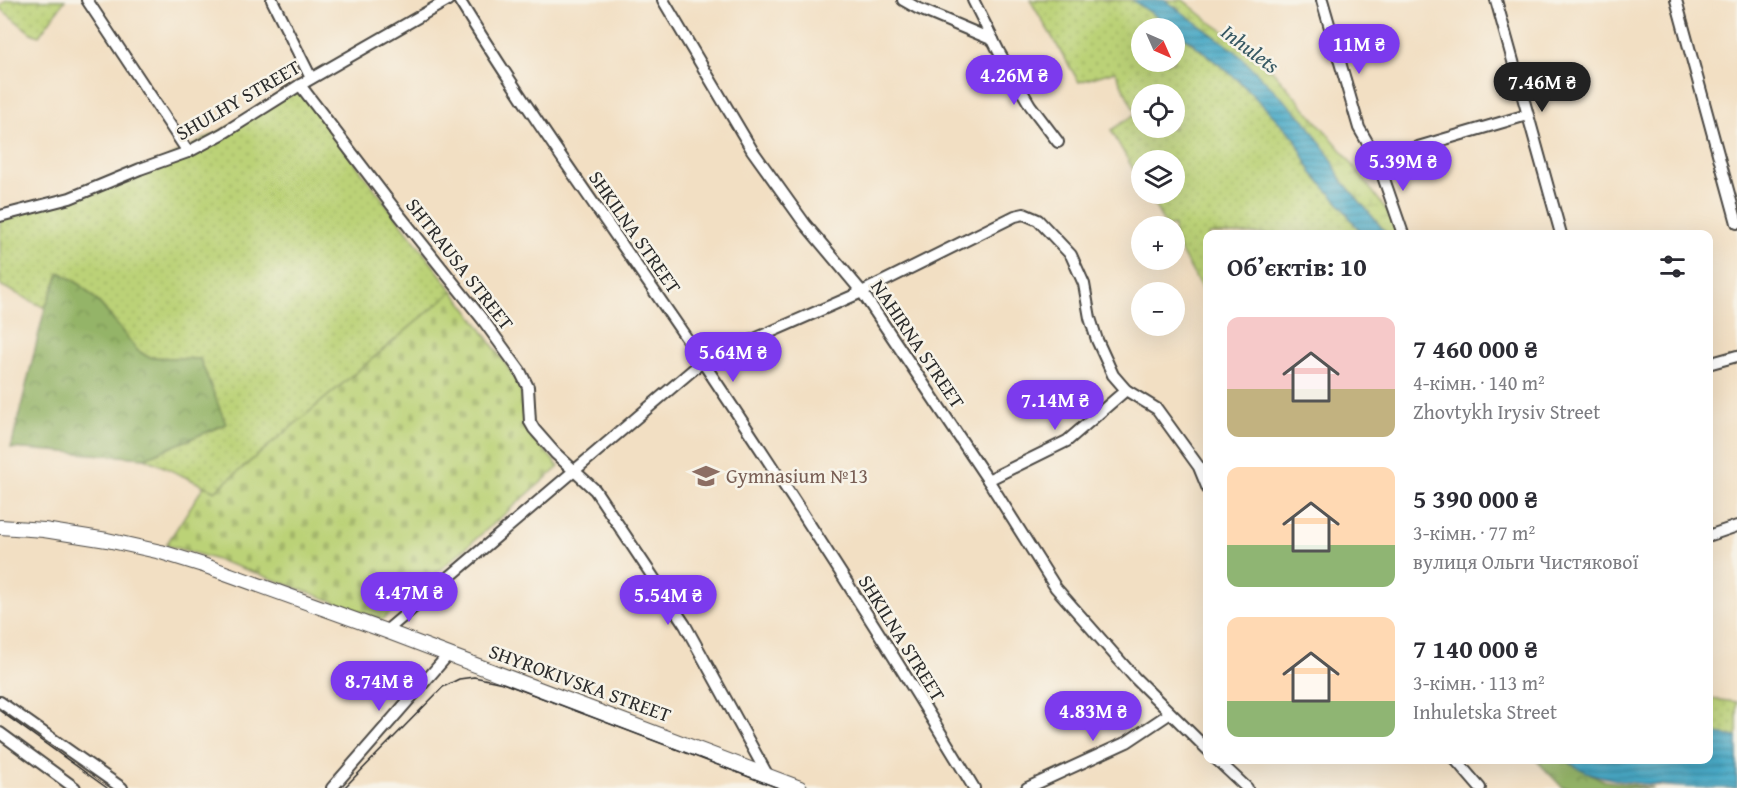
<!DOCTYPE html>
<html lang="uk">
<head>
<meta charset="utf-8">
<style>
	body { margin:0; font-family:"Gentium Book Plus",serif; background:#f2f2f3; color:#2b2b33; height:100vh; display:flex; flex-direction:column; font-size:22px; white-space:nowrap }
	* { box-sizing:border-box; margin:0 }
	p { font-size:20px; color:#7c7c81 }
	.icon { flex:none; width:33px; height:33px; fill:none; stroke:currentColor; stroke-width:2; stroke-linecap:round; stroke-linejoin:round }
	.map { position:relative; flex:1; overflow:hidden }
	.details { position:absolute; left:1203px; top:230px; width:510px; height:534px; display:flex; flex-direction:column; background:#fff; border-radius:12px; box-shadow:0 6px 24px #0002 }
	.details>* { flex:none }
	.needle { width:39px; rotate:135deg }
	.controls { position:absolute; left:1131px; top:18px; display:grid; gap:12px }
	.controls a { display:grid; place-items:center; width:54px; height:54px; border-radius:50%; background:#fff; box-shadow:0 6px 24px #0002; font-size:30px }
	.price { position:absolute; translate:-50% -51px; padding:0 14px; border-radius:21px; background:#7c3aed; color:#fff; font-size:20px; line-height:39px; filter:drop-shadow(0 2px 3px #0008) }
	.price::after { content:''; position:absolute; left:50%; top:36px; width:18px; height:14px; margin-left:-9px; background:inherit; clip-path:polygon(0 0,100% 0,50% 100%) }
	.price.current { background:#222; color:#fff }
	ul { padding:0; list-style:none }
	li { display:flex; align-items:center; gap:18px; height:150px; padding:0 24px }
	li span { display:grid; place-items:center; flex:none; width:168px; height:120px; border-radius:12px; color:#555 }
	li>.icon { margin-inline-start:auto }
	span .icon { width:72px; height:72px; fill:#fffc; stroke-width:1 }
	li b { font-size:26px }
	h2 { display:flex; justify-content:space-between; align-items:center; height:72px; padding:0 24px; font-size:26px }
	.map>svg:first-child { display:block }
	.green { fill:url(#green-dots); stroke:#737e51; stroke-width:1.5; fill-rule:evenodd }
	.forest { fill:url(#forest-crowns); stroke:#60704a; stroke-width:1.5 }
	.wetland { fill:url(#wetland-marsh); stroke:#737e51; stroke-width:1.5 }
	.cemetery { fill:url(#cemetery-stones); stroke:#737e51; stroke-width:1.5 }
	.water { fill:url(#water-rules); stroke:#3a6a79; stroke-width:1.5 }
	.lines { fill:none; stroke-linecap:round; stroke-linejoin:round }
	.minor-casing { stroke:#494642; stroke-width:14 }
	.major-casing { stroke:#494642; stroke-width:16 }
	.minor { stroke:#fff; stroke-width:10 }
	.major { stroke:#fff; stroke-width:14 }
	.tram { stroke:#2b2b2b; stroke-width:1.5 }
	.labels { text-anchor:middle; stroke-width:5; stroke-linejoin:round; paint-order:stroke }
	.street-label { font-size:20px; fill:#2b2b2b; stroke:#f7f3e8 }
	.education-label { font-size:20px; fill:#785e54; stroke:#f7f3e8; text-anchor:start }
	.water-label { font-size:21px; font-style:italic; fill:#355762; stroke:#f7f3e8 }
</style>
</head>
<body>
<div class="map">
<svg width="1737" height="788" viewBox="0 0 1737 788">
	<defs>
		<pattern id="green-dots" width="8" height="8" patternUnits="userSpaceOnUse" patternTransform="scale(1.5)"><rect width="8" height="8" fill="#bbd277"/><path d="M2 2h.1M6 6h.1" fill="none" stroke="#a1b467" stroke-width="1.8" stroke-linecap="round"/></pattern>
		<pattern id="forest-crowns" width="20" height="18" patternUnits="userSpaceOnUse" patternTransform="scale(1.5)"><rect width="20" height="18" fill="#94b468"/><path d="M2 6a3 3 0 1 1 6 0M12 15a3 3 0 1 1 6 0" fill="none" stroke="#799356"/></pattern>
		<pattern id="wetland-marsh" width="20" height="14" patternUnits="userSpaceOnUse" patternTransform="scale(1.5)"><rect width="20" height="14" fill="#bbd277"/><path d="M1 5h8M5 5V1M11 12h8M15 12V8" fill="none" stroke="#a1b467"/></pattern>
		<pattern id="cemetery-stones" width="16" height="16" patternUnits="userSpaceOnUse" patternTransform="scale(1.5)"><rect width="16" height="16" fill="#bbd277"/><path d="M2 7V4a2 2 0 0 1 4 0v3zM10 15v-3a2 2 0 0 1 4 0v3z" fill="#a1b467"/></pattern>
		<pattern id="water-rules" width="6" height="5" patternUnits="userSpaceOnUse" patternTransform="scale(1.5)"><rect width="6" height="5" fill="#48aac7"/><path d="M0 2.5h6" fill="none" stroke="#3c8ba2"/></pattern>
	</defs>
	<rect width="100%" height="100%" fill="#f7f3e8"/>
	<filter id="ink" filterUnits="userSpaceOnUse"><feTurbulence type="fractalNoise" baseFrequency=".0167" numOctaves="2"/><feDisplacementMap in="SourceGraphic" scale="12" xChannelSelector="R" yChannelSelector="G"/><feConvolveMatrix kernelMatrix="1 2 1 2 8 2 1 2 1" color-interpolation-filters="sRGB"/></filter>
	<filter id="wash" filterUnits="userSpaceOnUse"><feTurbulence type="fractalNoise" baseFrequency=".008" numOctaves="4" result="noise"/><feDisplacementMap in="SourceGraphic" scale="24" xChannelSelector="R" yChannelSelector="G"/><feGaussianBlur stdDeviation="1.35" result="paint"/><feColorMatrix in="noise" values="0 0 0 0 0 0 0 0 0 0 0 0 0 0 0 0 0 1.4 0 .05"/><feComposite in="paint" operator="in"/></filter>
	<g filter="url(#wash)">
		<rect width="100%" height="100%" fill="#f2dfc3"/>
		<!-- green -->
		<g class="green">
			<polygon points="7,0 65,0 39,36 31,33 0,8 0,6"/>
			<path d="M1030,0H1132L1173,28H1142V62H1174L1175,30L1238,80L1295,138L1311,172L1338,202L1362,234H1208L1207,298L1175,241L1174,226H1166L1148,194H1174V160H1142L1141,183L1111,130L1136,114L1115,71L1079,82ZM1142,94H1174V128H1142Z"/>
			<polygon points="299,90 453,291 215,491 145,458 225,424 200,359 148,357 137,350 102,306 81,285 60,272 45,308 0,285 0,221 139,173"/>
			<polygon points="1709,699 1737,702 1737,737 1709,733"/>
		</g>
		<!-- forest -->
		<g class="forest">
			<polygon points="60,272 81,285 102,306 137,350 148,357 200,359 226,424 145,458 11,448 45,308"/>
			<polygon points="1535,759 1566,759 1569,763 1605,781 1653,788 1563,788"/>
		</g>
		<!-- wetland -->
		<polygon class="wetland" points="1165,0 1183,0 1209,21 1259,55 1340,148 1391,216 1398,234 1387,234 1340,178 1332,160 1235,51"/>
		<!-- cemetery -->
		<path class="cemetery" d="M453,291L478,324L520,385L526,428L559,467L382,620C311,593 240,565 166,545L204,486L215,491Z"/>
		<!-- water -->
		<g class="water">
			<polygon points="1132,0 1165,0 1235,51 1307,123 1332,160 1340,178 1387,234 1362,234 1338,202 1311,172 1295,138 1238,80 1174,28"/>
			<path d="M1709,733L1737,737V788C1696,788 1593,788 1566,759H1708Z"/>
		</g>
	</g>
	<g filter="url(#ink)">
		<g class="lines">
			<!-- minor casing -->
			<g class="minor-casing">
				<g id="minor">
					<polyline points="87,0 188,152"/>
					<polyline points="272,0 311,78"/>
					<path d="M459,0C535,124 621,241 702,361C796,501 887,643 974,788"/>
					<polyline points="663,0 752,150 805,224 862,292 988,480 1056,588 1135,678 1208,750"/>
					<polyline points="903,0 917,8 993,40"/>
					<polyline points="973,0 999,52 1030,105 1058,142"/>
					<polyline points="1322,0 1359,128 1377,159 1403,234"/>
					<polyline points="1496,0 1561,234"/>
					<polyline points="1676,0 1737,223"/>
					<polyline points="300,85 397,212 483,320 520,371 528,387 530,422 534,429 555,453 595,490 685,625 768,776"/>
					<polyline points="1377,159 1527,115"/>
					<polyline points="0,216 70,198 140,169 188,152 222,134 300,85 448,0"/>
					<polyline points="1708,364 1737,356"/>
					<polyline points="988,480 1067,441 1126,390"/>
					<polyline points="1708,536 1737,526"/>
					<polyline points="386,631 702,362 862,292 1015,216 1024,214 1038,220 1071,255 1084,284 1090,318 1097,340 1113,375 1126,390 1157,409 1199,467 1208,489"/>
					<polyline points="0,702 122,788"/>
					<polyline points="0,733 75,788"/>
					<polyline points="1216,759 1247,788"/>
					<polyline points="1455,759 1480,788"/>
					<polyline points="332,788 448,655"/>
					<polyline points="1027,788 1127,742 1169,714"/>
				</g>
			</g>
			<!-- major casing -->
			<g class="major-casing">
				<polyline id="major" points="0,527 44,530 107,540 161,552 203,565 386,631 800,788"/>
			</g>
			<!-- minor -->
			<use href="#minor" class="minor"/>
			<!-- major -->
			<use href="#major" class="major"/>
			<!-- tram -->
			<g class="tram">
				<polyline points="0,711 107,788"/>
				<polyline points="344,788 443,687 459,679 474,677 503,683 778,788"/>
			</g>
		</g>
	</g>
	<!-- icons -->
	<defs>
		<g id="school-bare" transform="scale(2.07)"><path d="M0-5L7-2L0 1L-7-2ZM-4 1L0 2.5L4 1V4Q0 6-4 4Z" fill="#8d6e63" stroke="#f7f3e8" stroke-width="2.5" paint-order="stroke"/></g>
	</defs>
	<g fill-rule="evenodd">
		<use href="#school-bare" x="706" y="476"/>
	</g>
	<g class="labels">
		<!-- street labels -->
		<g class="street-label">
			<text transform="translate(238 100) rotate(-30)" y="7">SHULHY STREET</text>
			<text transform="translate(635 232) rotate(55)" y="7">SHKILNA STREET</text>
			<text transform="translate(460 264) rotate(52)" y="7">SHTRAUSA STREET</text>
			<text transform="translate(918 344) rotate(56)" y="7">NAHIRNA STREET</text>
			<text transform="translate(902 638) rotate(58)" y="7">SHKILNA STREET</text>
			<text transform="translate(580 683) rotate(20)" y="7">SHYROKIVSKA STREET</text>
		</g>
		<!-- education labels -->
		<g class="education-label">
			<text x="726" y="483">Gymnasium №13</text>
		</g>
		<!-- water labels -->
		<g class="water-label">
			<text transform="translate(1250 49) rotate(37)" y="7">Inhulets</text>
		</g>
	</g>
</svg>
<div class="controls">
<a><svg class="needle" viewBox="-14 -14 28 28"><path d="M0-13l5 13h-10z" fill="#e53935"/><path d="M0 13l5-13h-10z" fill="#7c7c81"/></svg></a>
<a><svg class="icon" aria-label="locate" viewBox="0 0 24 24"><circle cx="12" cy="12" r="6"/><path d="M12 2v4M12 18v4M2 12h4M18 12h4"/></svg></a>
<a><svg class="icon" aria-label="layers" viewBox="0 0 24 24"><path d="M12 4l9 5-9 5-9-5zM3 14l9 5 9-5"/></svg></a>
<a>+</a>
<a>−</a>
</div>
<b class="price" style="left:1359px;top:75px">11M ₴</b>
<b class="price" style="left:1014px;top:106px">4.26M ₴</b>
<b class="price current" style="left:1542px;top:113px">7.46M ₴</b>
<b class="price" style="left:1403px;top:192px">5.39M ₴</b>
<b class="price" style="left:733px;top:383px">5.64M ₴</b>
<b class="price" style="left:1055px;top:431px">7.14M ₴</b>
<b class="price" style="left:409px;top:623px">4.47M ₴</b>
<b class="price" style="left:668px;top:626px">5.54M ₴</b>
<b class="price" style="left:379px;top:712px">8.74M ₴</b>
<b class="price" style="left:1093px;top:742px">4.83M ₴</b>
<section class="details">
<h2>Об’єктів: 10<svg class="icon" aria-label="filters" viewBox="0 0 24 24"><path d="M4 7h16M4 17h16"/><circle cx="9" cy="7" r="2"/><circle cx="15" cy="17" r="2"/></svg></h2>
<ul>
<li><span style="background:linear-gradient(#f6c9c9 60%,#c2b280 0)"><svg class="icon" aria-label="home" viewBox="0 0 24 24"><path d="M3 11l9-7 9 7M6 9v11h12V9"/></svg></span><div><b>7 460 000 ₴</b><p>4-кімн. · 140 m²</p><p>Zhovtykh Irysiv Street</p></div></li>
<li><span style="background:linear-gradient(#ffd9b3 65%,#8fb573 0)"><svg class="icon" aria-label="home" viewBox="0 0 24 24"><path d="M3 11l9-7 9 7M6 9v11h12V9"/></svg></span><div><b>5 390 000 ₴</b><p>3-кімн. · 77 m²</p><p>вулиця Ольги Чистякової</p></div></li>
<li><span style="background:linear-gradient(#ffd9b3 70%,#8fb573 0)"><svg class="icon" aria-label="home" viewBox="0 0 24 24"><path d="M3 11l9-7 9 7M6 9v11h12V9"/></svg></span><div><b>7 140 000 ₴</b><p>3-кімн. · 113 m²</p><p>Inhuletska Street</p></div></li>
</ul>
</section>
</div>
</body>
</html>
